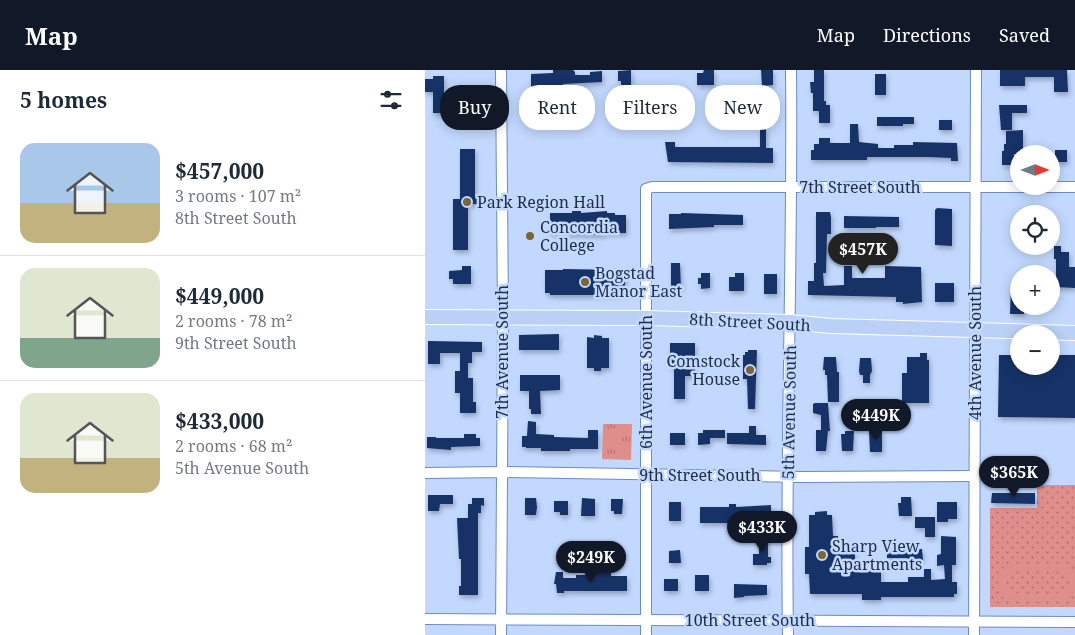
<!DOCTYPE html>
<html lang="en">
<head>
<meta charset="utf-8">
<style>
	body { margin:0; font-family:"Noto Serif",serif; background:#f2f2f3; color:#1f2937; height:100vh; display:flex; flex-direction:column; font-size:19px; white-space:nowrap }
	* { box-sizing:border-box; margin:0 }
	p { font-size:16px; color:#747a83 }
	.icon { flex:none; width:28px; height:28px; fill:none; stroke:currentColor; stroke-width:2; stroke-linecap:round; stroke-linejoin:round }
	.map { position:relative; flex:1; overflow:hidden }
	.details { display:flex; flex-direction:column; background:#fff; width:425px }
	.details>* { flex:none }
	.top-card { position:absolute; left:15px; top:15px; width:475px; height:45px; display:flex; gap:10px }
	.needle { width:32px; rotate:90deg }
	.tools { position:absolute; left:585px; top:75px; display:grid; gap:10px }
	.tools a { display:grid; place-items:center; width:50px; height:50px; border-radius:50%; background:#fff; box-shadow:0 2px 12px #0003; font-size:25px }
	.price { position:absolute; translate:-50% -42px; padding:0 11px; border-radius:18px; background:#111827; color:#fff; font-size:16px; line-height:32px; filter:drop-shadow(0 1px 2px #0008) }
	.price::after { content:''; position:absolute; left:50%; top:30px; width:15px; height:11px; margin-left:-8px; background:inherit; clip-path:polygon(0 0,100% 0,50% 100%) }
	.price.selected { background:#222; color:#fff }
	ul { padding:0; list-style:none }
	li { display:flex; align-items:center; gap:15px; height:125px; padding:0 20px }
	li+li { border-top:1px solid #e0e1e3 }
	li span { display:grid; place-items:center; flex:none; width:140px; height:100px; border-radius:15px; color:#555 }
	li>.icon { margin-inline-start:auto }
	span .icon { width:60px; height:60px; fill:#fffc; stroke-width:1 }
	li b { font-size:21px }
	h2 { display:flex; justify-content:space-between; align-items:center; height:60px; padding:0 20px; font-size:21px }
	.tag { padding:0 18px; border-radius:20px; background:#fff; box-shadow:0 2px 12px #0003; font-size:18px; line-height:45px }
	.tag.selected { background:#111827; color:#fff }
	header { display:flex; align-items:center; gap:30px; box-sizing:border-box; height:70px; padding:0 25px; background:#111827; color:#fff }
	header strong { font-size:24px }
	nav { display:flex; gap:28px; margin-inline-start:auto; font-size:18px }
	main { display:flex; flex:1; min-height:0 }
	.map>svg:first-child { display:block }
	.grass { fill:url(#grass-tufts) }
	.park { fill:url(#park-dots) }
	.garden { fill:#e08e8c; fill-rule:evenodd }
	.building { fill:#183366; filter:url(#shadow) }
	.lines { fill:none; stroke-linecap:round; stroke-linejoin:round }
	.minor-casing { stroke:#6a8bc5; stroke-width:12 }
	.major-casing { stroke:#fff; stroke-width:16 }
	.minor { stroke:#fff; stroke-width:10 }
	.major { stroke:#bad0f6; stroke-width:14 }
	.poi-dot { fill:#7d6435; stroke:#c2d8fe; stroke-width:2 }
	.labels { text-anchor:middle; stroke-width:5; stroke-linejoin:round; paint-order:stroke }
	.street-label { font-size:16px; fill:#1f2d45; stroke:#c2d8fe }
	.poi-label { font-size:16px; fill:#1f2d45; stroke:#c2d8fe; text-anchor:start }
</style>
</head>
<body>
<header>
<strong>Map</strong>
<nav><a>Map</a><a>Directions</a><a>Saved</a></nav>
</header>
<main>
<section class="details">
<h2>5 homes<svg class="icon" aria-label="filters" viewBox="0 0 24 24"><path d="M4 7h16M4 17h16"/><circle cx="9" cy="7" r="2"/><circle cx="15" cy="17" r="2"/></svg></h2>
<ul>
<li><span style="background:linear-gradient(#a9c7e8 60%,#c2b280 0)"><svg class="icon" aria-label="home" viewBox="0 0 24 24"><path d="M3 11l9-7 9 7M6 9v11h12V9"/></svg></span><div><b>$457,000</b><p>3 rooms · 107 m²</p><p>8th Street South</p></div></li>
<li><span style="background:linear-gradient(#dfe7d0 70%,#7fa58c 0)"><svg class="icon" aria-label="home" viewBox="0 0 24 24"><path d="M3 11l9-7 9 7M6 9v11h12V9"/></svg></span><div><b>$449,000</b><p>2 rooms · 78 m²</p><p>9th Street South</p></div></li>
<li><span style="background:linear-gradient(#dfe7d0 65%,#c2b280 0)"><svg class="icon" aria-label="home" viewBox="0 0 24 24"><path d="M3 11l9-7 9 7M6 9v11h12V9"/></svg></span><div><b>$433,000</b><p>2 rooms · 68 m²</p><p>5th Avenue South</p></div></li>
</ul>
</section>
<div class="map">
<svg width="650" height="565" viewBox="0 0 650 565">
	<defs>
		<pattern id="grass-tufts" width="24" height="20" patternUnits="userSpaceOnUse" patternTransform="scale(1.25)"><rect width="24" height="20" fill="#e08e8c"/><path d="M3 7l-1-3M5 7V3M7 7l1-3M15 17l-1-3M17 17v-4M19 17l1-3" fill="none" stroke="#b57474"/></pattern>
		<pattern id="park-dots" width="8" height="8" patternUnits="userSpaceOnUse" patternTransform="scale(1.25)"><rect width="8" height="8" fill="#e08e8c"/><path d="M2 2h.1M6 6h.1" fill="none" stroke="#b57474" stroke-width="1.8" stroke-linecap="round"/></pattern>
		<filter id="shadow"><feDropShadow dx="1.5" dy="3" stdDeviation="2.5" flood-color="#0004"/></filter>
	</defs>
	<rect width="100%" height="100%" fill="#c2d8fe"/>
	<!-- grass -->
	<polygon class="grass" points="178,354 207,354 206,390 177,389"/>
	<!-- park -->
	<polygon class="park" points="612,415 650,415 650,537 565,537 565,438 612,438"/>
	<!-- garden -->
	<path class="garden" d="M590,496H637L643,497L650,504V521L643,528L637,529H590C580,527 576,522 573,512L578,500ZM590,501L641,502L646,508C647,514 647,519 642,522C636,525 594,524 586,523L583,520L579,512L583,504Z"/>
	<!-- building -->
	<g class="building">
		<polygon points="128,0 148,0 150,2 150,5 165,5 165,2 177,1 177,12 138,14 138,18 119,18 119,20 106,21 106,4 128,3"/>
		<polygon points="206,0 206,15 196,15 196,11 193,11 193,1"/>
		<polygon points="279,0 289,0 289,15 272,15 272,3 278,3"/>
		<polygon points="336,0 348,0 348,15 337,16"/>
		<polygon points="389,0 399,0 399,31 401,31 401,35 405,35 405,53 394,53 394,41 388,41 388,23 386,23 385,12 389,12"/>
		<polygon points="575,0 642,0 643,22 629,22 629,7 600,7 600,16 575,16"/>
		<rect x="450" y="4" width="11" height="21"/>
		<polygon points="8,6 19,6 19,43 8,43 8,22 0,22 0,9 8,9"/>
		<polygon points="342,29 348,29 348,38 340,38 340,42 331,42 331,35 335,35 335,31 342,31"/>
		<polygon points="574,35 602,35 602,43 587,43 587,60 576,60"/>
		<polygon points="452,47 489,47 489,54 478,54 478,56 452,56"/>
		<rect x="514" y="50" width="13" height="10"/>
		<polygon points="425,54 433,54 434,72 453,74 453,78 469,78 469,75 488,75 488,72 532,73 533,91 526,91 526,88 503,87 442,87 442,90 386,90 386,80 389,80 389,74 394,74 394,68 405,68 405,73 425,73"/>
		<polygon points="335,57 341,57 341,78 348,78 348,93 243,92 240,72 250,72 250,77 335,77"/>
		<polygon points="598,60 598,84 589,84 589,95 577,95 577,81 579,81 579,74 581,74 581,61"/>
		<polygon points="35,79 50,79 50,126 55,126 55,134 43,134 43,180 28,180 28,129 35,129"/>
		<rect x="630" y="80" width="12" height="12"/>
		<polygon points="512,138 527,139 527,176 510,175 510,140"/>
		<polygon points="147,141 156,141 156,143 182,141 182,143 190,143 190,145 201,145 201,163 179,163 179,165 125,163 125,143 147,143"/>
		<polygon points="391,142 405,142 406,147 406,164 402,164 401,203 398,203 399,216 419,215 419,196 427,196 427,208 460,208 460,196 496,197 497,232 478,234 478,232 471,232 471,227 383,225 383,211 389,211 389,193 391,193"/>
		<polygon points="256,143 318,145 318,155 289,155 289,157 244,159 244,144 256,144"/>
		<polygon points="419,146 474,147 474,157 451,157 451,158 419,158"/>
		<polygon points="629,176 636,176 636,182 644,182 644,197 650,197 650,218 631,217 631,189 629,189"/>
		<polygon points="246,193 255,193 256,220 246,220"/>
		<polygon points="37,196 46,196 46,214 28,214 28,209 24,209 24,201 37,200"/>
		<polygon points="138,199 200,200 200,223 195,223 195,225 125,225 125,223 120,223 120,200 138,200"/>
		<polygon points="276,203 285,203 285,218 276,219 276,214 273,214 273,208 276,208"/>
		<polygon points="310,203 319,203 319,221 304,221 304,207 310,207"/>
		<rect x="339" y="204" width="13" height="20"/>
		<rect x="510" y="213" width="19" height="19"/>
		<polygon points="586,214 594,214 594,236 599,236 599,244 585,244"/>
		<polygon points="134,264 134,280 94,280 94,265"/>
		<polygon points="169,265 177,266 177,268 184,268 184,298 176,298 176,301 169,301 169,298 162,298 162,267 169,268"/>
		<polygon points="3,271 57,272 57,282 47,282 47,293 43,293 43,308 48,308 48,332 51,332 51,343 35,343 35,323 30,323 30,301 35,301 35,283 15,283 15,294 3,294"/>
		<polygon points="245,273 270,273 270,306 260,306 260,329 249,329 249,297 245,297"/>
		<polygon points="323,280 332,280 330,339 323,339 322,309 318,309 318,285 320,285 320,282 323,282"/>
		<polygon points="495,283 502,283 502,290 504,290 504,333 477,333 477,303 482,303 482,287 495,287"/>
		<polygon points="574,285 594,285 594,296 626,296 626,285 650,285 650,348 573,347"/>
		<polygon points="399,287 411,287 412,302 414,302 414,332 403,332 402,305 400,305 400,300 398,300"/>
		<polygon points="435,288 446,288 447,301 445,305 445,313 438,313 438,305 435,305 434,301"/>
		<polygon points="95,305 135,305 135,320 115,321 116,344 106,344 106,339 104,339 104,321 95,321"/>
		<polygon points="390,333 403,333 405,361 403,361 401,381 391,381 391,360 396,360 396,345 388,343 388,334"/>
		<polygon points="103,351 111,352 111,364 129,365 129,367 163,368 163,360 173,360 173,379 145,379 145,381 116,381 116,378 101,378 101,377 97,377 97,366 102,366"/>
		<polygon points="324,356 331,356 331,365 341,365 341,375 302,374 302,363 324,363"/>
		<polygon points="278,360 300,360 300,368 285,368 285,374 273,375 273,363 278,363"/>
		<polygon points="420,361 429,361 428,381 417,381 416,364 420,364"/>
		<polygon points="444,361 457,361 457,382 445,382"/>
		<rect x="245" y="363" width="15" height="12"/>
		<polygon points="39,364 51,364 51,368 55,368 55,376 26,377 26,380 2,378 2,367 11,367 11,368 39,368"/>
		<polygon points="567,423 610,423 610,434 566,433"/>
		<polygon points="3,425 28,425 28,434 15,434 14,441 3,441"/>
		<polygon points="476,427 486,427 487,446 474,446 473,433 476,433"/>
		<polygon points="47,428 59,428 59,436 56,435 56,443 53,443 53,525 34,525 34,516 36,516 36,489 34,489 32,448 43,448 43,434 47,434"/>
		<polygon points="100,428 111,428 112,437 111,445 100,445"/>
		<polygon points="157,428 170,429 170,446 156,446"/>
		<polygon points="186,429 198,429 197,444 189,444 189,441 186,441"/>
		<polygon points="129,431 143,431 143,445 135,445 135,442 129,442"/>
		<rect x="244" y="432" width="12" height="19"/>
		<polygon points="512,432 532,432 532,449 523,449 523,452 512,452"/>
		<polygon points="304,434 311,434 311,437 346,435 346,446 331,446 331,465 323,465 323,449 307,449 307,453 275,453 275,437 304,437"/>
		<polygon points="402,441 402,445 407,445 408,466 413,466 413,482 430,482 430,499 456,499 456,512 483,512 483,507 499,507 499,499 506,499 506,510 520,509 519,495 512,496 512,485 516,484 516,466 531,467 531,495 527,495 527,512 532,512 532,524 529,524 529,527 456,527 456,530 437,530 437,524 385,524 384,504 380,504 380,477 384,477 384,445 390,445 390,442"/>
		<polygon points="490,447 510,447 510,467 500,467 500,458 490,458"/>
		<polygon points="334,466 343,466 343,487 346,487 346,493 342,493 342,495 328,495 328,484 334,484"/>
		<polygon points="462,479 497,479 498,490 483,490 483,488 462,488"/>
		<polygon points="255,480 256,493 244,493 244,481"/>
		<polygon points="131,502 138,502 138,508 151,508 151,505 168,505 168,502 186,503 186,506 202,506 202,521 139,521 139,523 132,523 131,514 129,514"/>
		<rect x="270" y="505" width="14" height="16"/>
		<rect x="239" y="509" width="14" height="12"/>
		<polygon points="309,514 342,515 342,525 319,526 319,527 309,528"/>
	</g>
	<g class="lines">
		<!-- minor casing -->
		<g class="minor-casing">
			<g id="minor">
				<polyline points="0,403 76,402 377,407 549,406"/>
				<polyline points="0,549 650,552"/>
				<polyline points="76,565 78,247 76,0"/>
				<polyline points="221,565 221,119 227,117 650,117"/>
				<path d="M363,565C360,377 368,188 366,0"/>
				<polyline points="549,565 551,0"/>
			</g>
		</g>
		<!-- major casing -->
		<g class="major-casing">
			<polyline id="major" points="0,247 221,248 365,252 406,256 650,263"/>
		</g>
		<!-- minor -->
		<use href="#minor" class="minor"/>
		<!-- major -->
		<use href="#major" class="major"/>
	</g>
	<!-- markers -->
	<g class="poi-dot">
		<circle cx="42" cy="132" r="5"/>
		<circle cx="105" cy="166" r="5"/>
		<circle cx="160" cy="212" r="5"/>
		<circle cx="325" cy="300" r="5"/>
		<circle cx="397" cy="485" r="5"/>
	</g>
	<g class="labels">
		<!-- street labels -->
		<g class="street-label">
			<text x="435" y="123">7th Street South</text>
			<text transform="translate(325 252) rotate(3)" y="6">8th Street South</text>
			<text transform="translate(77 282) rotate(-90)" y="6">7th Avenue South</text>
			<text transform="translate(550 283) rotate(-90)" y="6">4th Avenue South</text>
			<text transform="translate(221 312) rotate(-90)" y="6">6th Avenue South</text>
			<text transform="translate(364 342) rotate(-89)" y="6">5th Avenue South</text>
			<text x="275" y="411">9th Street South</text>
			<text x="325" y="556">10th Street South</text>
		</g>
		<!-- poi labels -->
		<g class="poi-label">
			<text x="52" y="138">Park Region Hall</text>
			<text x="115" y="163">Concordia<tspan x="115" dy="18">College</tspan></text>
			<text x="170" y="209">Bogstad<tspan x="170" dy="18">Manor East</tspan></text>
			<text x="315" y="297" text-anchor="end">Comstock<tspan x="315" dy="18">House</tspan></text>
			<text x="407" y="482">Sharp View<tspan x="407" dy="18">Apartments</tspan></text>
		</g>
	</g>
</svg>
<div class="tools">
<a><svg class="needle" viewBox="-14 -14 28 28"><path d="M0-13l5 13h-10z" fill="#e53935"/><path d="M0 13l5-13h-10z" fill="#747a83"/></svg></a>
<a><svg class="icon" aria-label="locate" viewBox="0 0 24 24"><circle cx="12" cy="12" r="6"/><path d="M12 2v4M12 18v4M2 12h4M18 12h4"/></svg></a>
<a>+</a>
<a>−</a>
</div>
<b class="price selected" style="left:438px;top:205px">$457K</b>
<b class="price" style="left:451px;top:371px">$449K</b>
<b class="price" style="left:589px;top:428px">$365K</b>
<b class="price" style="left:337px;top:483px">$433K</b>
<b class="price" style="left:166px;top:513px">$249K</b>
<div class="top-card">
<a class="tag selected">Buy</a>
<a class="tag">Rent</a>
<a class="tag">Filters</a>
<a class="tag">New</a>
</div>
</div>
</main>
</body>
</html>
